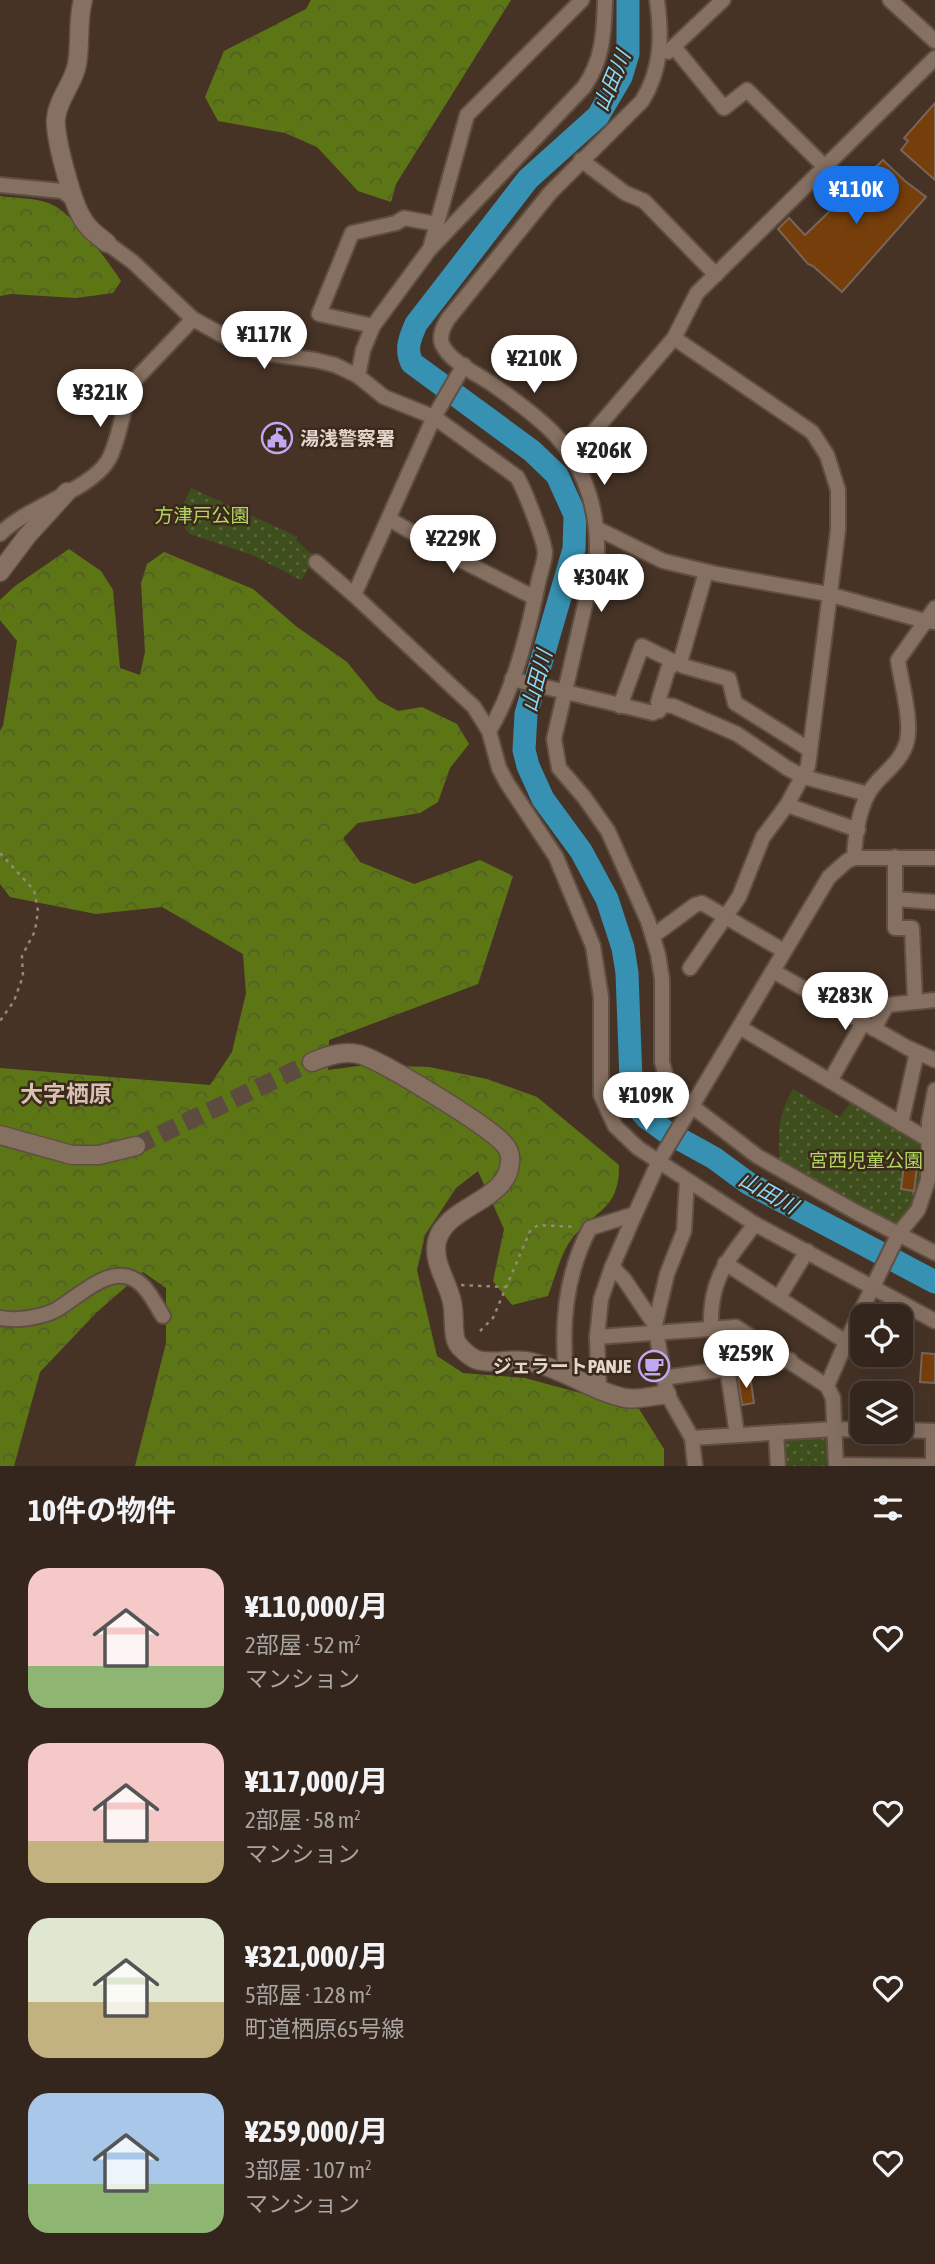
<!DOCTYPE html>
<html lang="ja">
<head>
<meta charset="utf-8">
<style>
	body { margin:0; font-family:"Asap Condensed","Noto Sans JP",sans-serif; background:#3c2e25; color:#f1f3f6; height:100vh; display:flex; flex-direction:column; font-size:26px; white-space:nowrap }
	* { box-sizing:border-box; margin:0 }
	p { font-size:23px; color:#a9a5a3 }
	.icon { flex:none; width:38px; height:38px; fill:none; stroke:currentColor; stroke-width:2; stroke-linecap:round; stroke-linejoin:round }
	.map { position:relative; height:1466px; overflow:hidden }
	.panel { display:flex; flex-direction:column; background:#34261c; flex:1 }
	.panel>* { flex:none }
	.controls { position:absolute; left:850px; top:1304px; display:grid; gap:14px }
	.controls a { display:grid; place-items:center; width:63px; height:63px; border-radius:14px; background:#34261c; box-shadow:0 7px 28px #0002,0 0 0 2px #4e433b; font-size:35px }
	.price { position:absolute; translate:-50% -60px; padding:0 16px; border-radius:24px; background:#fff; color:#222; font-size:23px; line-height:46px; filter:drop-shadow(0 2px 4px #0008) }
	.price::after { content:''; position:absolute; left:50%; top:42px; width:21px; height:16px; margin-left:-10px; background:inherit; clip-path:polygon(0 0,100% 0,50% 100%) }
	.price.active { background:#1a73e8; color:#fff }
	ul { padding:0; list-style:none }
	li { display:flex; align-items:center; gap:21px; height:175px; padding:0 28px }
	li span { display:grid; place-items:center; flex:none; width:196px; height:140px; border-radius:21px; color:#555 }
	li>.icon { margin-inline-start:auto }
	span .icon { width:84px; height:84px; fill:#fffc; stroke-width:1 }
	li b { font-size:30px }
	h2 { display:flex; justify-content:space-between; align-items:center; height:84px; padding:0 28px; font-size:30px }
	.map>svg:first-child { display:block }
	.grass { fill:url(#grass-dots) }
	.forest { fill:url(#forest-crowns) }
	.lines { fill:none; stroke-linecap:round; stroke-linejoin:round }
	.river { stroke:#3691b2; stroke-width:23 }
	.building { fill:#753e0b; stroke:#7a6557; stroke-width:2 }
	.tertiary-tunnel { stroke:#5d4b3f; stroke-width:18; stroke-dasharray:18 9; stroke-linecap:butt }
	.minor-casing { stroke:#5f4f43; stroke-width:18 }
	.tertiary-casing { stroke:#5f4f43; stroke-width:21 }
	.path { stroke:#96867c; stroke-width:2.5; stroke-dasharray:3.5 5; stroke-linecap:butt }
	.minor { stroke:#857061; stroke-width:14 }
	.tertiary { stroke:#857061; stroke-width:18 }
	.labels { text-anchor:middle; stroke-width:5; stroke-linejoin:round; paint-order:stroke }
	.poi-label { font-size:19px; font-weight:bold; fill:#e2d6cd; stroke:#3b291c; text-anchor:start }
	.park-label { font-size:19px; fill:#b3d761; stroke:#3b291c }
	.water-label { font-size:21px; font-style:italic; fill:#8adbfb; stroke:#3b291c }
	.quarter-label { font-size:23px; font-weight:bold; fill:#d9c1b1; stroke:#3b291c }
</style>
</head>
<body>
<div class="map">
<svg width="935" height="1466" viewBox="0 0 935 1466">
	<defs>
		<pattern id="grass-dots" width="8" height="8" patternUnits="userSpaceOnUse" patternTransform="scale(1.75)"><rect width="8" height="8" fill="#3f4e1d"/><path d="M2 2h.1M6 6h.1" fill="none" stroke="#5a673d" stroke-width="1.8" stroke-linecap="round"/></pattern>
		<pattern id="forest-crowns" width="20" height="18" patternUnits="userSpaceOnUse" patternTransform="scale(1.75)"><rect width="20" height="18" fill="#5d7615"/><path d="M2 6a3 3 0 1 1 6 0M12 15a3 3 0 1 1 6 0" fill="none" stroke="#525e27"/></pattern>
	</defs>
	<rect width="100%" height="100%" fill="#463326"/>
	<!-- grass -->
	<g class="grass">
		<polygon points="191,488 298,537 296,540 316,558 301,580 252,555 190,534 177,518"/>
		<path d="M793,1089L840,1117L851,1102L919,1138C920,1176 923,1189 902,1223L895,1224L780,1162C778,1132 778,1115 793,1089Z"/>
		<polygon points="829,1435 829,1466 783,1466 781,1438"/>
	</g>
	<!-- forest -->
	<g class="forest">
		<polygon points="311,0 511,0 396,184 391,202 358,191 317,147 285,133 218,121 205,97 224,51 306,9"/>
		<path d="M0,196C15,198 34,198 48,203C71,210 108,261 121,281L113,293L76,298L11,294L0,296Z"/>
		<path d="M69,549L101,571L113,590L120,668L140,675L145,652L141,583L147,564L164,552L253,589L297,627L347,662L378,700L398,711L422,707L457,724L469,744L450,768L438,802L420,813L358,823L343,838L360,862L414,884L480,860L513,876L478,984L329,1040L328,1070L366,1065L429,1067L487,1079L537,1097L619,1165C620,1211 593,1210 571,1240C561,1253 554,1280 548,1296L512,1305L493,1281L504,1229L478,1171L456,1188L425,1235L417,1270L437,1356L463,1373L525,1378L639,1409L664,1449V1466H135L166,1343V1288L143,1272L97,1312L40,1372L14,1466H0V1068L210,1085L232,1052L246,993L243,954L162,907L96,914L10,897L0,884V731L3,726L17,641L0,620V600L15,586Z"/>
	</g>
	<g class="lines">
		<!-- river -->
		<path class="river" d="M628,0V54L621,77L598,116L528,179L416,324C410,338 405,349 412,363L532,451L557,475L575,515L574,549L526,714L524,750L528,766L543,799L581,851L607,899L623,948L627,973L631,1081L639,1109L647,1118L665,1131L714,1158L748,1183L935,1282"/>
	</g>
	<!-- building -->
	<g class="building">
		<polygon points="935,103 935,180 901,150 908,141 904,138"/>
		<polygon points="883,160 905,181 926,197 842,292 813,266 808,264 778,229 789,218 805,235"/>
		<polygon points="904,1165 917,1167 914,1191 901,1189"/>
		<polygon points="922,1353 935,1354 935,1383 920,1382"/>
		<polygon points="750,1375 754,1403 742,1405 738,1377"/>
	</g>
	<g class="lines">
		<!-- tertiary-tunnel -->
		<polyline class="tertiary-tunnel" points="136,1146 312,1062"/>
		<!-- minor casing -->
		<g class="minor-casing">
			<g id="minor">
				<path d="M657,0C662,37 662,69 642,101L550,193L448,319C443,327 439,335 442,344C450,362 477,374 492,384C512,398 548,424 562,443C587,473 598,515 597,553L554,739L559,768L584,797L608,831L648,921L658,954L662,979V1062L668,1084L693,1107L757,1156L854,1211L935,1253"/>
				<polyline points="890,0 935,41"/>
				<polyline points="674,47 724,108 747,90 824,166"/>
				<polyline points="668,52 723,0"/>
				<polyline points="581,160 625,193 644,201 716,275"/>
				<polyline points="0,185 62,191 76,201"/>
				<path d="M107,243L133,262L193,319L237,343L263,353L315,360L335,365L358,376L384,397L434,417L517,477C524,488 544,540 545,552C545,560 541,571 539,579C529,627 515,689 489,731"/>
				<polyline points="430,249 467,115 582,0"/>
				<polyline points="373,326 319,314 352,233 396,223 404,218 437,224"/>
				<polyline points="674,338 812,432 827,455 838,490 838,530 808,766 787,805 763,837 739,897 690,968"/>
				<polyline points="464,365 434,417 354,595 474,707 489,731 499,768 507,783 556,857 593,946 601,997 601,1095 615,1126 638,1148 755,1224 935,1321"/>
				<path d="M358,376L363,350L373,326L429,250L584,87C603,60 604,32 605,0"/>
				<polyline points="572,457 674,338 697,293 935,58"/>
				<polyline points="389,519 455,557 535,598"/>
				<polyline points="598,529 663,561 717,574 828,594 925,621 935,622"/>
				<path d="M0,534C28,506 88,491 107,462C117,448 124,408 129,390L133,382L193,319"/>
				<polyline points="316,562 354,595"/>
				<polyline points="512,679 653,713 663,705 673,706 737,734 787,768 804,777 868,794"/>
				<polyline points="620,706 642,646 683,666 729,679 735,703 810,750"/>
				<polyline points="659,711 658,702 668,669 681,659 706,572"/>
				<polyline points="787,805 858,830"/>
				<polyline points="895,857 895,928 912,928 915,1002"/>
				<path d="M854,858C855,838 858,813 868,794C878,775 901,765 907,741C912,720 901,682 898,660L935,608"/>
				<polyline points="895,899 935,902"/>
				<polyline points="653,936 695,905 702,903 784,951"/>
				<polyline points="773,971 908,1048 935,1060"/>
				<polyline points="741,1028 830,1081 863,1023"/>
				<polyline points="874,1029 887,1005 935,1000"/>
				<polyline points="830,1081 929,1140"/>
				<polyline points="901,1124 917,1052"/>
				<polyline points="725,1263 846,1342"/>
				<polyline points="612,1267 624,1279 655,1325 667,1394 692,1438 695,1466"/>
				<polyline points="779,1297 807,1251"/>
				<path d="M0,1318C16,1321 38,1318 54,1311C76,1300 109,1262 137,1281C149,1289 155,1304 163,1316"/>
				<polyline points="655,1325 667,1274 684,1231 687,1180"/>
				<path d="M711,1329C709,1279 727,1261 755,1224"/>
				<polyline points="597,1337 736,1327 827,1386"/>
				<polyline points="727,1367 737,1435"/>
				<path d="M566,1373C561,1324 566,1273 590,1228L635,1214"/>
				<polyline points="663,1378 790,1360"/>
				<polyline points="599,1388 597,1337 601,1299 612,1267 635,1214 659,1161 829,877 847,861 854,858 935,858"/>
				<polyline points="901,1430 935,1431"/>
				<polyline points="776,1433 778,1466"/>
				<polyline points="692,1438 835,1429 863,1430"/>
				<polyline points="836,1465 933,1466 933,1431"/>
				<polyline points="836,1466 833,1398 827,1386 846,1342 899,1233 918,1210 928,1180 929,1122 935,1090"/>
			</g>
		</g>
		<!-- tertiary casing -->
		<g class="tertiary-casing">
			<g id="tertiary">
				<path d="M83,0C77,21 81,43 77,64C74,83 58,98 56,118C54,136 72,200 81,216C87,228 97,235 107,243"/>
				<polyline points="0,572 27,536 67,492"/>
				<path d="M312,1062C327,1056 342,1051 358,1054C380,1059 488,1126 503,1143C508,1148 511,1155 510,1162C508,1202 446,1205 437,1241C432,1262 448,1282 452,1302C455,1313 452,1334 457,1343C460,1348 468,1355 473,1358C487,1366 510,1358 526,1361C561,1367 591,1391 625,1398C639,1400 653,1396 667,1394"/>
				<polyline points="0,1135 72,1155 99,1155 136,1146"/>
			</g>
		</g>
		<!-- path -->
		<g class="path">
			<polyline points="0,853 34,890 38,911 35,931 22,956 23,976 14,1001 0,1021"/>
			<polyline points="461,1285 506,1287"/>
			<polyline points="480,1331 493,1318 530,1231 538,1225 576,1227"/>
		</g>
		<!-- minor -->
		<use href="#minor" class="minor"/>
		<!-- tertiary -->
		<use href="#tertiary" class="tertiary"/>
	</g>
	<!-- icons -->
	<defs>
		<g id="civic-ring" transform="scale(1.575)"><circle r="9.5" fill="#3b291c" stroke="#c1a8f3" stroke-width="1.5"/><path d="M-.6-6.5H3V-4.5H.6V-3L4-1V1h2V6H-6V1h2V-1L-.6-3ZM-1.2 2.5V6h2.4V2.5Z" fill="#c1a8f3"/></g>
		<g id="cafe-ring" transform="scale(1.575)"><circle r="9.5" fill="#3b291c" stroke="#c1a8f3" stroke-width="1.5"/><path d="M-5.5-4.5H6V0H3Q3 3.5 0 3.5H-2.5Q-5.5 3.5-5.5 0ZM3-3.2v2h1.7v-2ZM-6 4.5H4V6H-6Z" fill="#c1a8f3"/></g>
	</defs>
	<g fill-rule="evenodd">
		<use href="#civic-ring" x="277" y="438"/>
		<use href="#cafe-ring" x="654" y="1366"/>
	</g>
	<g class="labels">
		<!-- poi labels -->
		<g class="poi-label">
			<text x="300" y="445">湯浅警察署</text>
			<text x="631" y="1373" text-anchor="end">ジェラートPANJE</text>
		</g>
		<!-- park labels -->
		<g class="park-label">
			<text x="202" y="522">方津戸公園</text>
			<text x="866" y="1167">宮西児童公園</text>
		</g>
		<!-- water labels -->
		<g class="water-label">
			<text transform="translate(612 81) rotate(-67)" y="7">山田川</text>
			<text transform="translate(537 681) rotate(-75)" y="7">山田川</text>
			<text transform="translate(768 1193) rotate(29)" y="7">山田川</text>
		</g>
		<!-- quarter labels -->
		<g class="quarter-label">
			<text x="66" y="1102">大字栖原</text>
		</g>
	</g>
</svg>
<div class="controls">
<a><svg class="icon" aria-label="locate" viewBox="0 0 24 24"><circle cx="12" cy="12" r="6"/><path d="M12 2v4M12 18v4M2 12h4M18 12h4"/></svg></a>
<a><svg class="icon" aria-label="layers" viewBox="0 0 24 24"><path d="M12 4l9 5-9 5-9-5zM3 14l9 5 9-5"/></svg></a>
</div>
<b class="price active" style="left:856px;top:226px">¥110K</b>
<b class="price" style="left:264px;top:371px">¥117K</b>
<b class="price" style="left:534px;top:395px">¥210K</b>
<b class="price" style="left:100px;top:429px">¥321K</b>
<b class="price" style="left:604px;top:487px">¥206K</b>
<b class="price" style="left:453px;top:575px">¥229K</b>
<b class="price" style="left:601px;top:614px">¥304K</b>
<b class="price" style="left:845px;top:1032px">¥283K</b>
<b class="price" style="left:646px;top:1132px">¥109K</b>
<b class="price" style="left:746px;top:1390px">¥259K</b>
</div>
<section class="panel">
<h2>10件の物件<svg class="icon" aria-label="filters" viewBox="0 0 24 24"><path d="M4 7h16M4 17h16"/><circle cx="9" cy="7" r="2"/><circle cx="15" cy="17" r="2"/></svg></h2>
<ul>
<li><span style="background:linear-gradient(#f6c9c9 70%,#8fb573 0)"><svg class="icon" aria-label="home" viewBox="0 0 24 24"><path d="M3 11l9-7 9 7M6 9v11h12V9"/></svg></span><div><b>¥110,000/月</b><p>2部屋 · 52 m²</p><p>マンション</p></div><svg class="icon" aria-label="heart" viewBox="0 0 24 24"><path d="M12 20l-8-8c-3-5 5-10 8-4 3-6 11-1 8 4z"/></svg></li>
<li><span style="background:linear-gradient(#f6c9c9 70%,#c2b280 0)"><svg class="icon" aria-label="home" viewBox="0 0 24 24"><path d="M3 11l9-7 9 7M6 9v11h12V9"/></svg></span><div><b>¥117,000/月</b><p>2部屋 · 58 m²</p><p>マンション</p></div><svg class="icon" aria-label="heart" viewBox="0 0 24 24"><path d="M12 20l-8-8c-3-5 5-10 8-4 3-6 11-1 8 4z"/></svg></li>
<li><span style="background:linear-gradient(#dfe7d0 60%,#c2b280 0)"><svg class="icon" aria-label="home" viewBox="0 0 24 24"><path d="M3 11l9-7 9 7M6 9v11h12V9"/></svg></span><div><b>¥321,000/月</b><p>5部屋 · 128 m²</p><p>町道栖原65号線</p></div><svg class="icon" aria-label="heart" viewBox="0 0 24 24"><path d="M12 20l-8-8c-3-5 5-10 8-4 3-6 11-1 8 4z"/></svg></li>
<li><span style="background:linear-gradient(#a9c7e8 65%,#8fb573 0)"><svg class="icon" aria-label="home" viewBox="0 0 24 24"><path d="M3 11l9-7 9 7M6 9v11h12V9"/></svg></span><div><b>¥259,000/月</b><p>3部屋 · 107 m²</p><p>マンション</p></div><svg class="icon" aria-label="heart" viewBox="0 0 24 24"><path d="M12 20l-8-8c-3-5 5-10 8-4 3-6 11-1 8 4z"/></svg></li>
</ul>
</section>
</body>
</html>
